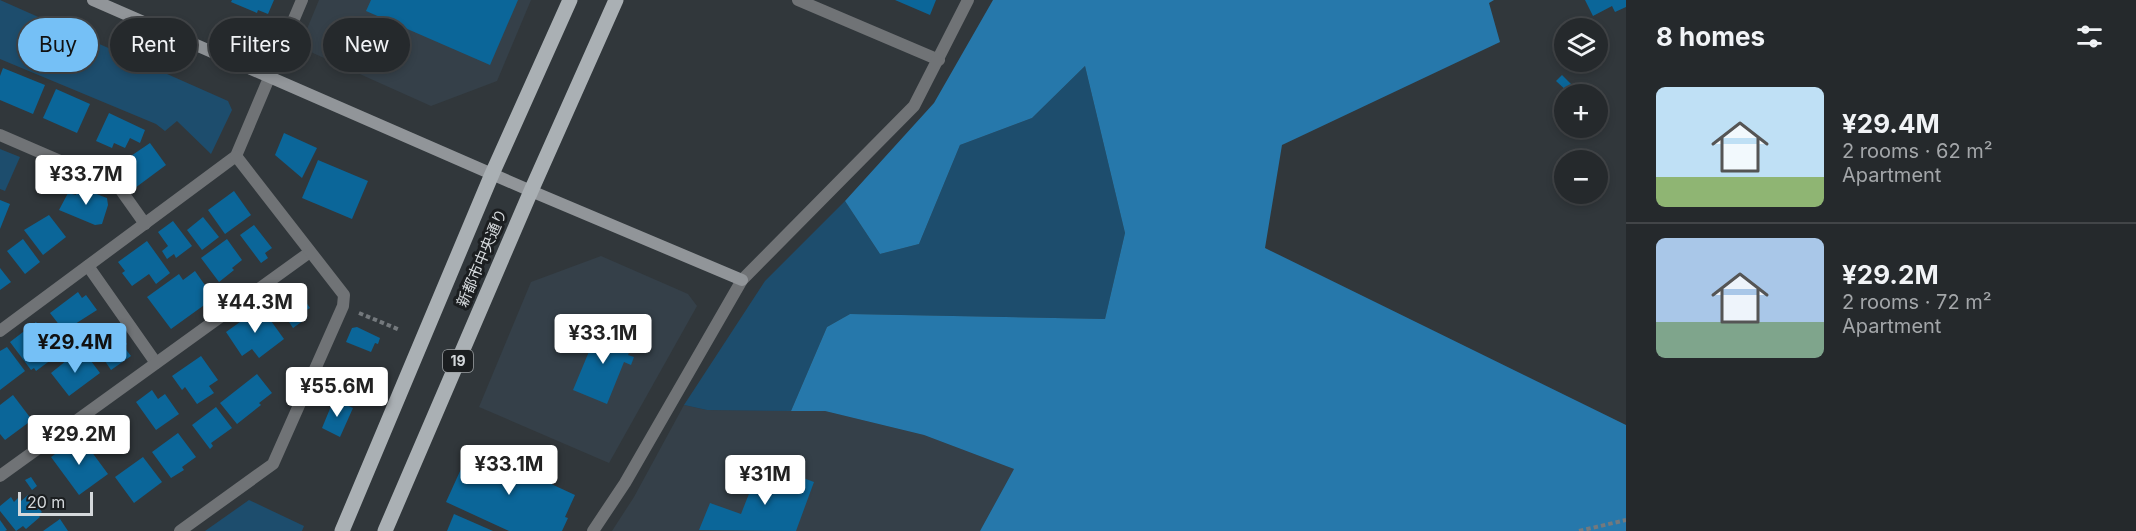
<!DOCTYPE html>
<html lang="en">
<head>
<meta charset="utf-8">
<style>
	body { margin:0; font-family:Inter,"Noto Sans JP",sans-serif; background:#313538; color:#f1f3f6; height:100vh; display:flex; flex-direction:column; font-size:22px; white-space:nowrap }
	* { box-sizing:border-box; margin:0 }
	p { font-size:20px; color:#a3a6a9 }
	.icon { flex:none; width:33px; height:33px; fill:none; stroke:currentColor; stroke-width:2; stroke-linecap:round; stroke-linejoin:round }
	.map { position:relative; flex:1; overflow:hidden }
	.sheet { display:flex; flex-direction:column; background:#25292c; width:510px }
	.sheet>* { flex:none }
	.banner { position:absolute; left:18px; top:18px; width:570px; height:54px; display:flex; gap:12px }
	.fabs { position:absolute; left:1554px; top:18px; display:grid; gap:12px }
	.fabs a { display:grid; place-items:center; width:54px; height:54px; border-radius:50%; background:#25292c; box-shadow:0 3px 9px #0003,0 0 0 2px #424548; font-size:30px }
	.scale { position:absolute; left:18px; bottom:15px; width:75px; box-sizing:border-box; padding-left:6px; border:3px solid #d4d8db; border-top:0; font-size:16px; line-height:21px; white-space:nowrap; color:#d4d8db; -webkit-text-stroke:4px #1b1e20; paint-order:stroke }
	.price { position:absolute; translate:-50% -51px; padding:0 14px; border-radius:6px; background:#fff; color:#222; font-size:20px; line-height:39px; filter:drop-shadow(0 2px 3px #0008) }
	.price::after { content:''; position:absolute; left:50%; top:36px; width:18px; height:14px; margin-left:-9px; background:inherit; clip-path:polygon(0 0,100% 0,50% 100%) }
	.price.active { background:#75c0f6; color:#111 }
	ul { padding:0; list-style:none }
	li { display:flex; align-items:center; gap:18px; height:150px; padding:0 30px }
	li+li { border-top:2px solid #424548 }
	li span { display:grid; place-items:center; flex:none; width:168px; height:120px; border-radius:9px; color:#555 }
	li>.icon { margin-inline-start:auto }
	span .icon { width:72px; height:72px; fill:#fffc; stroke-width:1 }
	li b { font-size:26px }
	h2 { display:flex; justify-content:space-between; align-items:center; height:72px; padding:0 30px; font-size:26px }
	.tag { padding:0 21px; border-radius:27px; background:#25292c; box-shadow:0 3px 9px #0003,0 0 0 2px #424548; font-size:21px; line-height:54px }
	.tag.active { background:#75c0f6; color:#111 }
	main { display:flex; flex:1; min-height:0 }
	.map>svg:first-child { display:block }
	.built { fill:#354049 }
	.green { fill:#1d4d6d }
	.forest { fill:#2678ab }
	.building { fill:#0b6699 }
	.lines { fill:none; stroke-linecap:round; stroke-linejoin:round }
	.path { stroke:#74797d; stroke-width:4; stroke-dasharray:4.5 3; stroke-linecap:butt }
	.street { stroke:#707376; stroke-width:12 }
	.secondary { stroke:#919599; stroke-width:12 }
	.primary { stroke:#aab0b4; stroke-width:15 }
	.labels { text-anchor:middle; stroke-width:6; stroke-linejoin:round; paint-order:stroke }
	.shield { fill:#1b1e20; stroke:#9ca0a3; stroke-width:1.5 }
	.shield-label { font-size:14px; font-weight:bold; fill:#d4d8db }
	.street-label { font-size:15px; fill:#d4d8db; stroke:#1b1e20 }
</style>
</head>
<body>
<main>
<div class="map">
<svg width="1626" height="531" viewBox="0 0 1626 531">
	<rect width="100%" height="100%" fill="#31373b"/>
	<!-- built -->
	<g class="built">
		<polygon points="319,0 531,0 497,81 431,106 304,49 302,41"/>
		<polygon points="601,256 688,294 697,306 609,463 479,407 531,282"/>
		<polygon points="684,405 707,410 825,411 924,435 1014,469 980,531 612,531 634,497"/>
	</g>
	<!-- green -->
	<g class="green">
		<polygon points="0,0 228,101 232,110 211,154 177,121 165,131 156,124 0,59"/>
		<polygon points="1085,66 1125,233 1105,319 850,314 827,327 791,411 707,410 684,405 765,281 845,201 880,254 919,244 960,145 1032,118"/>
		<polygon points="0,149 20,157 5,191 0,189"/>
		<polygon points="249,500 304,526 302,531 205,531"/>
	</g>
	<!-- forest -->
	<polygon class="forest" points="993,0 1494,0 1489,3 1500,42 1282,145 1265,248 1626,425 1626,531 980,531 1014,469 924,435 825,411 791,411 827,327 850,314 1105,319 1125,233 1085,66 1032,118 960,145 919,244 880,254 845,201 934,103"/>
	<!-- building -->
	<g class="building">
		<polygon points="232,0 274,0 268,14 258,10 257,13 231,2"/>
		<polygon points="371,0 518,0 490,65 366,11"/>
		<polygon points="895,0 936,0 930,15"/>
		<polygon points="1585,0 1626,0 1626,7 1615,12 1612,6 1593,16"/>
		<polygon points="3,68 45,85 33,114 0,100 0,76"/>
		<polygon points="1562,75 1573,86 1568,92 1556,81"/>
		<polygon points="56,89 90,104 77,133 43,118"/>
		<polygon points="109,113 145,130 140,143 130,138 125,148 114,143 112,148 96,141"/>
		<polygon points="284,133 317,148 302,178 275,155"/>
		<polygon points="150,143 166,165 135,188 119,164"/>
		<polygon points="318,160 368,181 352,219 302,198"/>
		<polygon points="78,187 107,198 108,205 102,224 95,225 59,210 68,193 76,195"/>
		<polygon points="234,191 251,215 225,234 208,210"/>
		<polygon points="0,200 10,204 0,229"/>
		<polygon points="49,215 66,237 43,255 24,230"/>
		<polygon points="203,217 219,237 202,250 187,230"/>
		<polygon points="173,221 192,246 176,258 174,254 167,259 162,251 168,246 158,232"/>
		<polygon points="254,225 272,248 265,253 268,258 261,263 240,235"/>
		<polygon points="23,239 40,262 25,274 7,251"/>
		<polygon points="227,239 242,260 232,268 234,270 219,282 201,258"/>
		<polygon points="147,241 170,273 156,284 149,274 132,286 122,273 125,271 118,262"/>
		<polygon points="0,268 11,282 0,290"/>
		<polygon points="195,271 214,298 171,329 147,297 179,274 183,280"/>
		<polygon points="293,283 310,308 303,312 307,318 293,328 279,307 286,302 279,293"/>
		<polygon points="78,292 82,298 86,295 97,310 64,331 50,313"/>
		<polygon points="261,307 284,339 259,358 252,349 242,356 226,332"/>
		<polygon points="36,322 59,354 36,371 34,368 31,370 10,342"/>
		<polygon points="600,325 621,334 619,338 633,344 628,355 634,357 631,365 624,362 607,404 573,390"/>
		<polygon points="357,327 380,338 378,344 375,343 371,352 346,342 352,328"/>
		<polygon points="114,332 121,340 123,338 127,344 124,347 131,356 111,370 95,346"/>
		<polygon points="65,343 69,349 65,352 61,346"/>
		<polygon points="7,347 25,371 0,390 0,351"/>
		<polygon points="85,353 100,373 69,396 51,373 72,356 75,360"/>
		<polygon points="201,356 218,380 209,386 214,393 197,404 185,387 182,390 172,376"/>
		<polygon points="257,374 272,393 259,403 261,405 237,424 220,403"/>
		<polygon points="152,390 158,399 165,394 179,414 156,430 136,402"/>
		<polygon points="13,395 32,420 5,440 0,434 0,405"/>
		<polygon points="334,399 353,408 340,437 322,428"/>
		<polygon points="216,407 232,428 211,443 213,446 210,449 192,425"/>
		<polygon points="90,429 96,439 89,444 83,434"/>
		<polygon points="178,433 196,457 182,467 184,470 171,478 152,452"/>
		<polygon points="80,436 108,474 79,495 51,457"/>
		<polygon points="471,447 575,495 565,517 568,518 562,531 509,531 446,502"/>
		<polygon points="143,457 162,482 134,503 115,477"/>
		<polygon points="771,466 814,482 796,531 699,530 710,503 741,514 754,481 764,485"/>
		<polygon points="31,477 37,486 32,490 25,480"/>
		<polygon points="28,495 42,512 38,515 40,517 26,529 23,526 16,531 0,511 0,506 11,497 14,502 18,498 21,501"/>
		<polygon points="454,514 493,531 447,531"/>
		<polygon points="60,519 68,531 43,531"/>
		<polygon points="0,520 7,530 5,531 0,531"/>
	</g>
	<g class="lines">
		<!-- path -->
		<g class="path">
			<polyline points="359,313 400,330"/>
			<polyline points="1579,531 1626,520"/>
		</g>
		<!-- street -->
		<g class="street">
			<polyline points="798,0 939,60"/>
			<polyline points="0,135 118,186 145,224"/>
			<polyline points="88,266 156,363"/>
			<polyline points="0,331 236,156 302,0"/>
			<polyline points="0,476 310,252"/>
			<polyline points="180,531 273,464 343,306 344,295 236,156"/>
			<polyline points="593,531 625,483 742,280 914,106 968,0"/>
		</g>
		<!-- secondary -->
		<polyline class="secondary" points="93,0 531,191 742,280"/>
		<!-- primary -->
		<g class="primary">
			<polyline points="342,531 492,174 570,0"/>
			<polyline points="385,531 531,191 616,0"/>
		</g>
	</g>
	<g class="labels">
		<!-- shield labels -->
		<rect class="shield" x="443" y="350" width="30" height="22" rx="4.5"/>
		<g class="shield-label">
			<text x="458" y="366">19</text>
		</g>
		<!-- street labels -->
		<g class="street-label">
			<text transform="translate(482 258) rotate(-67)" y="5">新都市中央通り</text>
		</g>
	</g>
</svg>
<div class="fabs">
<a><svg class="icon" aria-label="layers" viewBox="0 0 24 24"><path d="M12 4l9 5-9 5-9-5zM3 14l9 5 9-5"/></svg></a>
<a>+</a>
<a>−</a>
</div>
<div class="scale">20 m</div>
<b class="price" style="left:86px;top:206px">¥33.7M</b>
<b class="price" style="left:255px;top:334px">¥44.3M</b>
<b class="price" style="left:603px;top:365px">¥33.1M</b>
<b class="price active" style="left:75px;top:374px">¥29.4M</b>
<b class="price" style="left:337px;top:418px">¥55.6M</b>
<b class="price" style="left:79px;top:466px">¥29.2M</b>
<b class="price" style="left:509px;top:496px">¥33.1M</b>
<b class="price" style="left:765px;top:506px">¥31M</b>
<div class="banner">
<a class="tag active">Buy</a>
<a class="tag">Rent</a>
<a class="tag">Filters</a>
<a class="tag">New</a>
</div>
</div>
<section class="sheet">
<h2>8 homes<svg class="icon" aria-label="filters" viewBox="0 0 24 24"><path d="M4 7h16M4 17h16"/><circle cx="9" cy="7" r="2"/><circle cx="15" cy="17" r="2"/></svg></h2>
<ul>
<li><span style="background:linear-gradient(#bfe0f5 75%,#8fb573 0)"><svg class="icon" aria-label="home" viewBox="0 0 24 24"><path d="M3 11l9-7 9 7M6 9v11h12V9"/></svg></span><div><b>¥29.4M</b><p>2 rooms · 62 m²</p><p>Apartment</p></div></li>
<li><span style="background:linear-gradient(#a9c7e8 70%,#7fa58c 0)"><svg class="icon" aria-label="home" viewBox="0 0 24 24"><path d="M3 11l9-7 9 7M6 9v11h12V9"/></svg></span><div><b>¥29.2M</b><p>2 rooms · 72 m²</p><p>Apartment</p></div></li>
</ul>
</section>
</main>
</body>
</html>
